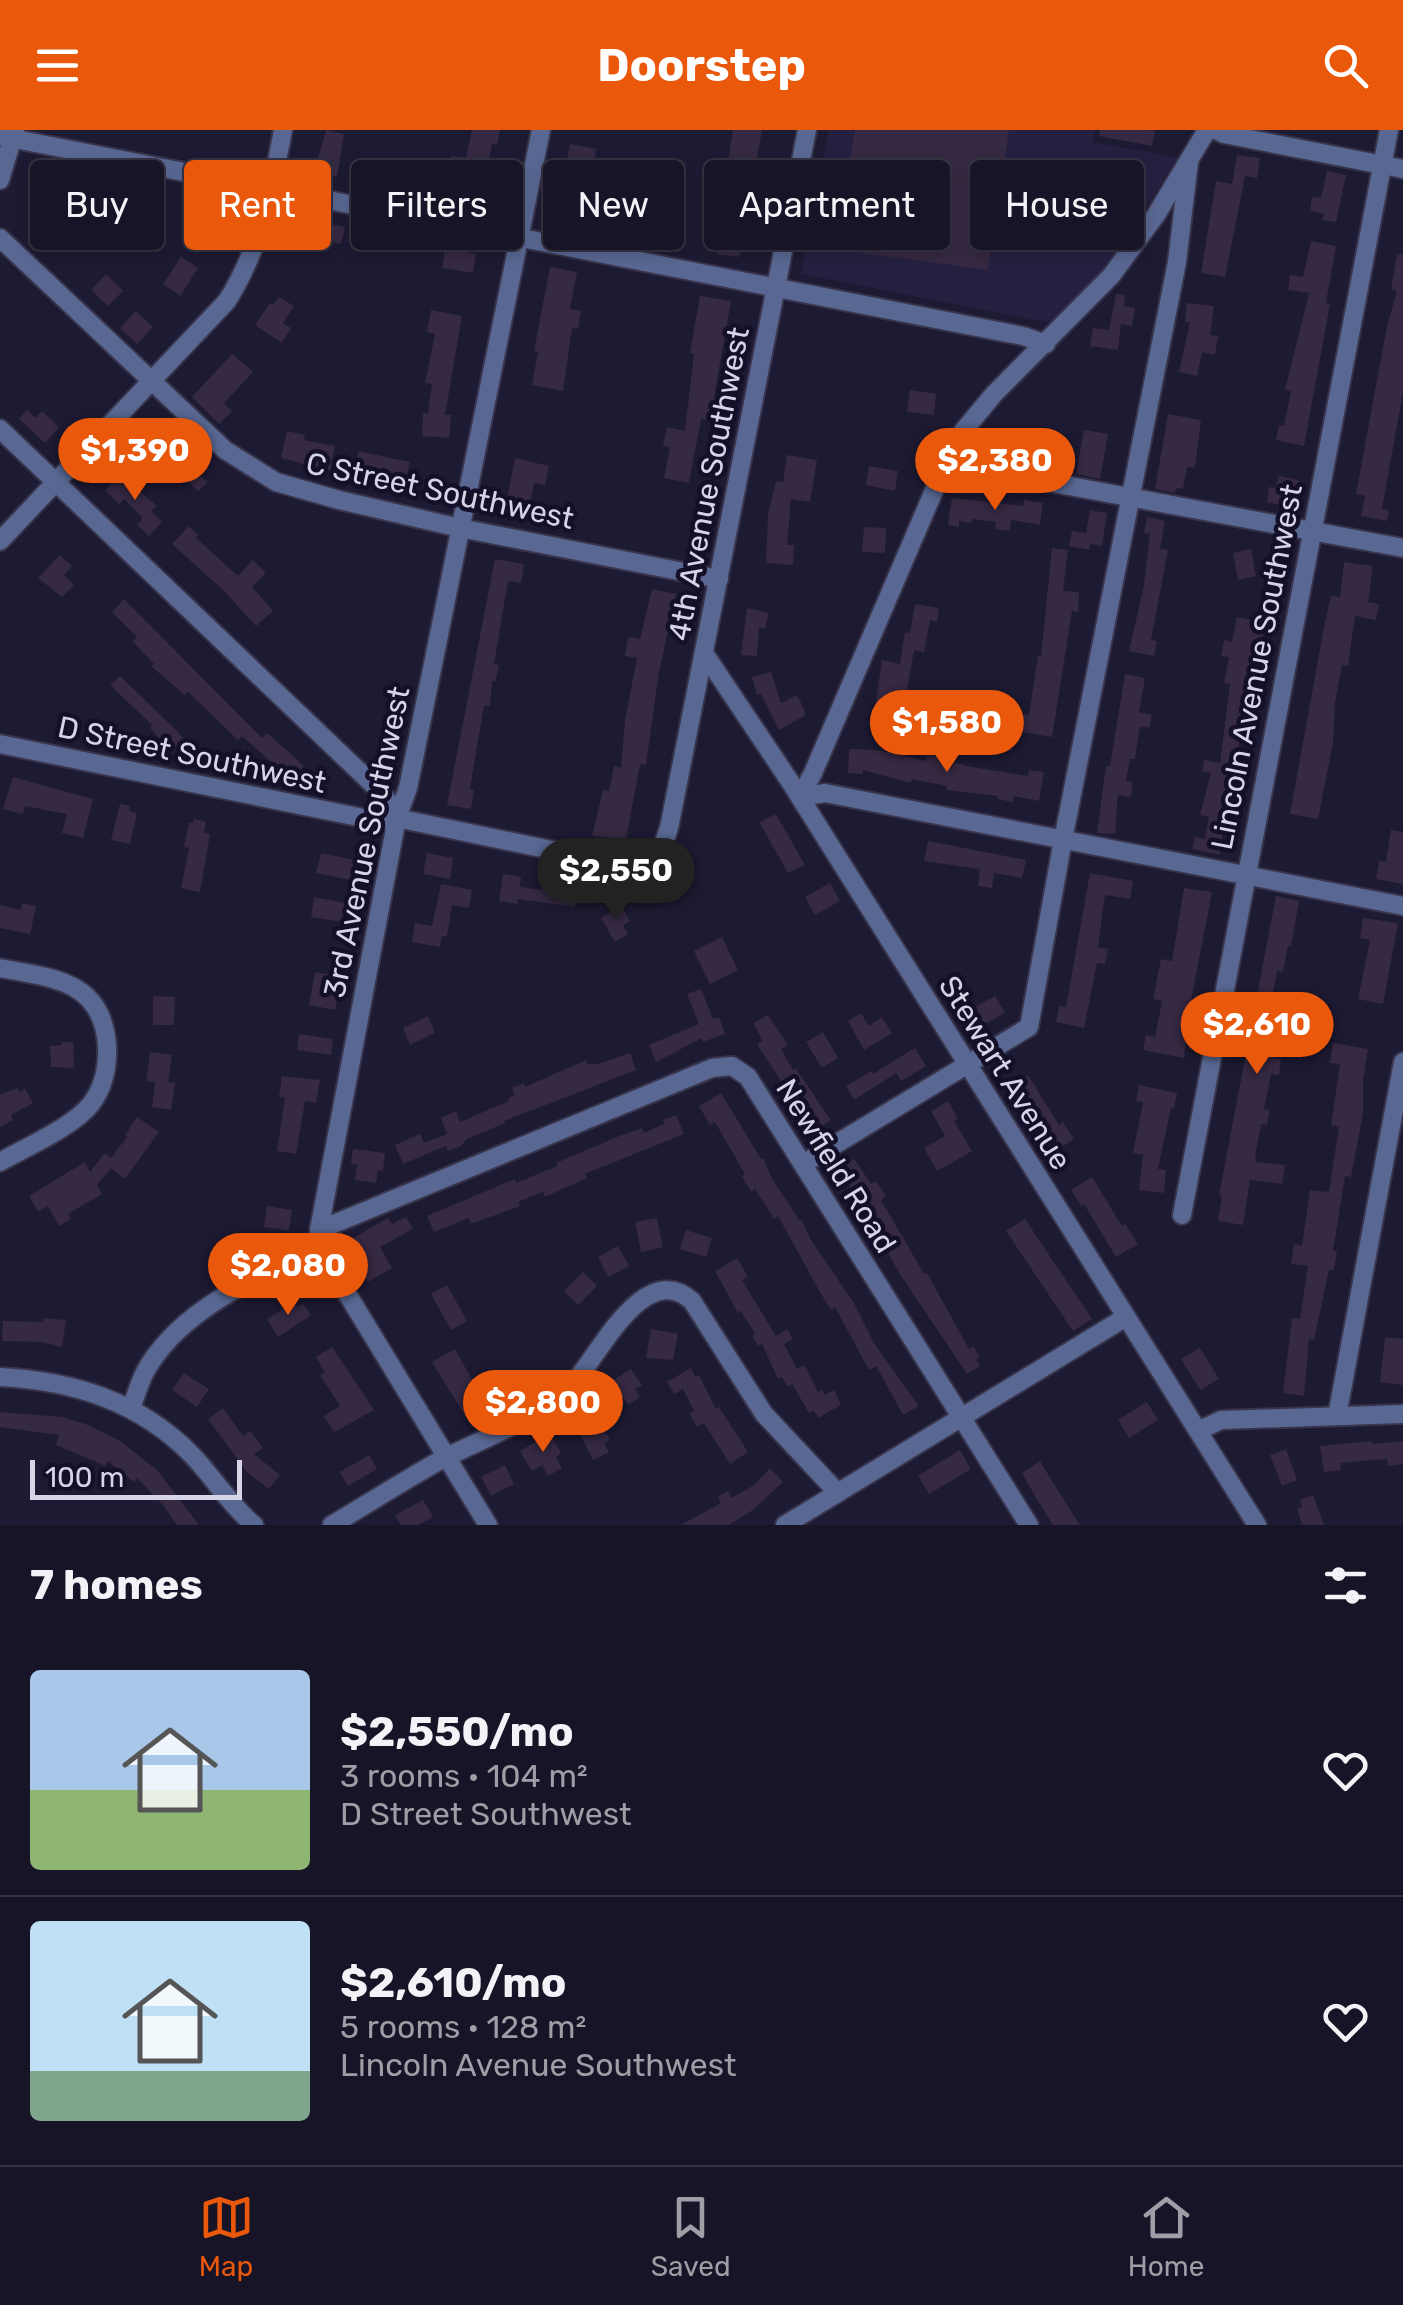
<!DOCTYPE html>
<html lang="en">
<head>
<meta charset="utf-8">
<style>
	body { margin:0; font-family:Rubik,sans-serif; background:#1f1d2e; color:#f1f3f6; height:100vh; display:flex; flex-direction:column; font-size:38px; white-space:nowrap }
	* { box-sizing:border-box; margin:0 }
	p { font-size:32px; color:#9e9ea7 }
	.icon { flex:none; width:55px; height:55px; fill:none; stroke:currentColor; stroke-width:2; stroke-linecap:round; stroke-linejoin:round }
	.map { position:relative; height:1395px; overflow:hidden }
	.sheet { display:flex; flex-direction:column; background:#161426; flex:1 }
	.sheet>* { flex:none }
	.top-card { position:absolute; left:30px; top:30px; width:1345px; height:90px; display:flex; gap:20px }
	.scale { position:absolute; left:30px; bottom:25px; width:212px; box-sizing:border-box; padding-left:10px; border:5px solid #d6d5e7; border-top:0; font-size:28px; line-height:35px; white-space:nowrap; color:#d6d5e7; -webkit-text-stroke:8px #141029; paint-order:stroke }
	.price { position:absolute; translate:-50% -85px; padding:0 22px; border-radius:35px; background:#ea580c; color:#fff; font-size:32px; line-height:65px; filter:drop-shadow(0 2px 5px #0008) }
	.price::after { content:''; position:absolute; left:50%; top:60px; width:30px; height:22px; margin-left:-15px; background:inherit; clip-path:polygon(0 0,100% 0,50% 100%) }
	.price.current { background:#222; color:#fff }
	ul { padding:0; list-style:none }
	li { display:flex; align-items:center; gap:30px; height:250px; padding:0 30px }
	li+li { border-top:2px solid #353343 }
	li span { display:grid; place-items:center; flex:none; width:280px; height:200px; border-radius:10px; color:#555 }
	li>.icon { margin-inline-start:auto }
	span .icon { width:120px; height:120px; fill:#fffc; stroke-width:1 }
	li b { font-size:42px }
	h2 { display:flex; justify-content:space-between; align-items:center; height:120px; padding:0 30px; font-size:42px }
	.pill { padding:0 35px; border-radius:10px; background:#161426; box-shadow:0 5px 15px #0003,0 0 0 2px #353343; font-size:35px; line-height:90px }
	.pill.current { background:#ea580c; color:#fff }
	header { display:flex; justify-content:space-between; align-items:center; height:130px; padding:0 30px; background:#ea580c; color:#fff; font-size:45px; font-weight:700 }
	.dock { display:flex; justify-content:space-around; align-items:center; height:140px; border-top:2px solid #353343; background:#161426; font-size:28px; color:#9e9ea7 }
	.dock a { display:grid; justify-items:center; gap:5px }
	.dock .current { color:#ea580c }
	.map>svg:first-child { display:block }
	.built { fill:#252040 }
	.building { fill:#362943 }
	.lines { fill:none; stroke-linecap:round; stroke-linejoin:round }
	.minor-casing { stroke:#37344c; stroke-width:22 }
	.minor { stroke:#596893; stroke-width:18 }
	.labels { text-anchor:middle; stroke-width:9; stroke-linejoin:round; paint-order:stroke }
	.street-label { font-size:30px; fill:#d6d5e7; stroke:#141029 }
</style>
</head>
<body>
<header><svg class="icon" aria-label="menu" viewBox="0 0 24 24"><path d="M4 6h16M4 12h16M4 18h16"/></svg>Doorstep<svg class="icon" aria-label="search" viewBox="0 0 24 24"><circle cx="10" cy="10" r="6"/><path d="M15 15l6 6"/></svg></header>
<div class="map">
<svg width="1403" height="1395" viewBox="0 0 1403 1395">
	<rect width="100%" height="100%" fill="#1d1a33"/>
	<!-- built -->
	<polygon class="built" points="829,0 1094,0 1093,12 1177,28 1116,126 1051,193 801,144"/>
	<!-- building -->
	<g class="building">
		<polygon points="326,0 344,4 337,47 314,42"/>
		<polygon points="472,0 500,0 497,15 492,14 484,56 489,57 486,74 449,67 454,42 449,41 451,26 466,28"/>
		<polygon points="733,0 762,0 739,127 717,124 726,62 723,62"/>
		<polygon points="855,0 1009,0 988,140 854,122 859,104 839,99"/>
		<polygon points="1100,0 1149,0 1155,1 1152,16 1099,6"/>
		<polygon points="570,14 596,19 586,96 554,91"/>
		<polygon points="1237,25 1260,28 1257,48 1245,46 1225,147 1201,143 1216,51 1232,54"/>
		<polygon points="1327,41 1346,45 1336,92 1322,90 1324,84 1310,81 1312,67 1321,68"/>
		<polygon points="58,51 81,61 83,57 97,63 88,85 56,71 58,66 52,64"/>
		<polygon points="304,89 345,97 341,114 300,105"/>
		<polygon points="1311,111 1336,116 1326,173 1330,174 1304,316 1276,310 1279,295 1284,296 1291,261 1285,260 1309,163 1288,160 1290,145 1303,147"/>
		<polygon points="445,119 476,124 473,143 442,138"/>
		<polygon points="1397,124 1403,124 1403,262 1382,379 1389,380 1387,391 1361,386 1365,366 1356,364 1387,196 1397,161 1391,159"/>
		<polygon points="181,127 198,138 180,166 163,154"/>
		<polygon points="550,137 577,142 570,179 581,181 578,199 572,198 563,261 532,255 538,222 534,221"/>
		<polygon points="106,144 123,161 108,176 91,160"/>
		<polygon points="1116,164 1125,165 1124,176 1135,178 1132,196 1121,194 1118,220 1090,216 1093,198 1109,200"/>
		<polygon points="700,166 731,171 710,290 701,289 689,353 664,348 670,317 663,316 667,297 685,301 694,224 690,223"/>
		<polygon points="279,167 294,176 283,193 291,198 282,213 255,195 270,173 273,175"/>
		<polygon points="1187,173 1214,176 1210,205 1218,206 1215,225 1202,222 1197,246 1179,242 1190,192 1185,192"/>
		<polygon points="431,180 462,186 445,285 451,285 449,308 422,306 423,283 428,283 432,254 425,253 435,204 427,202"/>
		<polygon points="136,181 153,197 137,214 120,198"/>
		<polygon points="232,224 253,242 224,273 232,281 219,294 192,267"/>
		<polygon points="910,260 936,264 934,285 907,282"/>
		<polygon points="27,280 35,288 42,281 59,297 45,313 19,289"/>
		<polygon points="1168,284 1201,290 1195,338 1187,337 1183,359 1176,358 1175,363 1155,359"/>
		<polygon points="158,298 170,309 167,313 207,352 198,361 177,340 172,345 141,316"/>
		<polygon points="1084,300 1108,304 1100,349 1076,344"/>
		<polygon points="287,301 305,305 304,310 335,316 330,341 281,328"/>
		<polygon points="999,304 1024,308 1020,331 995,327"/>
		<polygon points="358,321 410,332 404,355 376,347 375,350 355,348"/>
		<polygon points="787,325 817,330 810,372 791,369 787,415 794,415 793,435 766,433 768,384 776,351 783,352"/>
		<polygon points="515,328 549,336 545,355 534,353 528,385 505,381"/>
		<polygon points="869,336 898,341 895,361 866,355"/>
		<polygon points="120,345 157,376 151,381 162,392 149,406 137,395 143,388 124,369 119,374 105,360"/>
		<polygon points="1279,346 1299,350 1294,379 1267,372 1269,357 1275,358"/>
		<polygon points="952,368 1023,376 1024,370 1043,373 1040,395 1011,390 1010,401 995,399 996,392 972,389 971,393 959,391 959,397 948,395"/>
		<polygon points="1090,380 1107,383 1102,416 1090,414 1089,420 1069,416 1072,401 1086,403"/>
		<polygon points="1147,387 1165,391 1160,419 1168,420 1151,510 1157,511 1154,526 1129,521 1144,455 1150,404 1144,403"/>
		<polygon points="189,396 198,405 196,408 238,446 253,430 266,443 252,457 273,481 256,496 224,461 172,414"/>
		<polygon points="864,397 886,398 885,423 862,422"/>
		<polygon points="1052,418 1068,420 1063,461 1079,462 1078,482 1072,481 1052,607 1008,600 1011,582 1029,585 1038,526 1041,526"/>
		<polygon points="1251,419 1256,446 1238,450 1233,423"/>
		<polygon points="60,425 72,436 64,445 74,455 62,467 38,448"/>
		<polygon points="495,429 524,434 521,453 508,451 494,534 499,535 495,552 492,551 490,576 484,576 475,628 470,659 474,660 471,679 447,675"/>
		<polygon points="1344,432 1373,436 1368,472 1379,474 1376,490 1355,486 1348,536 1342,535 1335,572 1333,613 1318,689 1290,684 1325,492 1331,466 1340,467"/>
		<polygon points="652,459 676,464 659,542 646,635 640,634 626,710 592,706 603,660 609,661 614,636 621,638 625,590 637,528 625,526 628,507 640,509"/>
		<polygon points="124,469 262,608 267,603 304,636 288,652 277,637 242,606 238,610 188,562 184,565 151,536 154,534 132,511 137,507 112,482"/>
		<polygon points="915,474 939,478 937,492 930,490 924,522 914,520 903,583 875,578 882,530 900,534 905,502 910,503"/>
		<polygon points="747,478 769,483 765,499 759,497 757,526 741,525"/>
		<polygon points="1237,487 1265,493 1248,584 1243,584 1233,655 1229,654 1220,725 1192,719 1195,707 1205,709 1209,687 1200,685 1211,643 1202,642 1204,630 1220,633 1230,554 1224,553 1229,527 1221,526 1224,510 1232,512"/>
		<polygon points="771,542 781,573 797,565 805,581 804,586 779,600 761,564 757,565 752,547"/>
		<polygon points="1125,544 1145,548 1139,582 1152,585 1149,598 1141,596 1139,600 1135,629 1130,629 1126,651 1133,652 1131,667 1118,665 1115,704 1097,703 1106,636 1110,636"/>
		<polygon points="120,546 175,599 184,609 174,618 163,605 159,608 150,598 152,595 110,555"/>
		<polygon points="849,619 878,620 926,631 928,623 966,636 1028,646 1029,640 1044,642 1039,671 1014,666 1013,672 997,669 998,666 946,660 947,656 912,649 911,653 863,640 863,644 848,643"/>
		<polygon points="13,647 93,669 83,708 62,703 67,684 25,676 23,684 3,679"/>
		<polygon points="120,674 130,676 129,681 137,683 130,714 111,710"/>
		<polygon points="776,684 805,735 788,743 759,692"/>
		<polygon points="194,689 206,692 204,703 210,704 200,762 181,758 189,718 184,717 189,693 193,693"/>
		<polygon points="1391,700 1403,702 1403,754 1376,749 1379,731 1386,732"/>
		<polygon points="928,711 1026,730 1022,748 994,743 992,758 978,756 980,739 924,731"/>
		<polygon points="321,723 354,730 350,750 316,743"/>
		<polygon points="427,723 453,728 450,749 423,744"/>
		<polygon points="1090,743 1133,751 1130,769 1105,765 1098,817 1108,819 1105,834 1097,833 1084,898 1056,892 1059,876 1066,877"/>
		<polygon points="503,744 521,747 520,757 542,760 543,752 578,756 575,777 518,769 517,774 499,771"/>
		<polygon points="830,753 840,771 815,785 805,767"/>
		<polygon points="441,754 472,760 469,778 452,775 447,806 442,806 440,817 412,812 415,793 432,796"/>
		<polygon points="1184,758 1212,762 1188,886 1184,928 1143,920 1146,905 1155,907 1162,871 1153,869 1161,829 1172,831"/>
		<polygon points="1276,766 1299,771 1291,816 1288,816 1283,842 1277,841 1271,875 1280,876 1274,928 1281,929 1279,945 1271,944 1264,979 1270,980 1267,995 1261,994 1255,1027 1256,1032 1285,1035 1282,1054 1250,1050 1243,1095 1218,1091 1222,1066 1219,1065"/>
		<polygon points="314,767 345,773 342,792 311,787"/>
		<polygon points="22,773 36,776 30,804 0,798 0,775 21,780"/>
		<polygon points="621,776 630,791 623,795 628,804 615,812 601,788"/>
		<polygon points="1363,788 1398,793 1383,874 1358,869 1370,810 1360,808"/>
		<polygon points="722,807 738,840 710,854 694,821"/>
		<polygon points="315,842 348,848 344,867 338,865 335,880 309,875"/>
		<polygon points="701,859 713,889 719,887 725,904 703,912 702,908 656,932 649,915 699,894 687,864"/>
		<polygon points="153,866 175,867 174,895 153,895"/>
		<polygon points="995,866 1005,883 979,897 970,880"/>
		<polygon points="861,883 869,896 882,887 892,903 864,920 848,891"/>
		<polygon points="768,885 788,915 781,919 793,940 796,939 831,990 813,1001 757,914 763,911 753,893"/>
		<polygon points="428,886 435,903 410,915 403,898"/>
		<polygon points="823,902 838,928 822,938 806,912"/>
		<polygon points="299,904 333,909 331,925 297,920"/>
		<polygon points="61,912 73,912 74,938 51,937 50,916 62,915"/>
		<polygon points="1333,913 1368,919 1363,951 1363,983 1351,1047 1345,1046 1333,1121 1337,1121 1334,1140 1329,1140 1314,1210 1309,1209 1304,1266 1283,1263 1292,1188 1300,1189 1308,1136 1291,1134 1294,1114 1302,1116 1310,1060 1329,1062 1339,997 1331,995 1340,934 1330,933"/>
		<polygon points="915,918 926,936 901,951 896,943 854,970 846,956 871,941 873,944"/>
		<polygon points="150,922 172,925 168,952 175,953 171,980 152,977 155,952 146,951"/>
		<polygon points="630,923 636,940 504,991 505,993 467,1009 461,1016 448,1021 446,1016 403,1034 395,1015 420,1004 424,1013 447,1004 441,988 456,981 460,992 509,971 508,968 515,965 512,958 524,953 525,957 586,930 588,935 594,933 595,935"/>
		<polygon points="1028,945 1059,995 1063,992 1074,1009 1053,1022 1009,957"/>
		<polygon points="282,946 320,950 316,973 305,971 296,1024 277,1021 285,968 279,967"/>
		<polygon points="1139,955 1177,963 1174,979 1171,978 1158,1039 1166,1040 1164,1063 1139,1060 1143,1025 1133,1023 1143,972 1136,971"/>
		<polygon points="17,958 20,962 25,959 33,973 11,985 13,990 0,997 0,965"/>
		<polygon points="721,963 761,1029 763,1028 773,1050 799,1090 801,1089 811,1110 854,1173 874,1213 919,1276 903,1285 876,1236 869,1240 835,1177 831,1180 821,1164 778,1086 774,1089 755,1059 751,1062 742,1046 745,1044 715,992 710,995 699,976"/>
		<polygon points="948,971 958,989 954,991 972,1021 937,1041 924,1018 945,1006 931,981"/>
		<polygon points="676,985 684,1004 585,1044 587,1048 545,1067 543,1062 518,1072 520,1076 471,1094 469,1088 434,1102 427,1086 515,1049 516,1053 557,1036 556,1033 619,1006 642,998 644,1003 664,994 663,990"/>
		<polygon points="137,987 159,1002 125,1049 111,1038 97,1055 102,1064 68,1084 71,1089 59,1096 48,1076 38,1082 29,1066 85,1032 90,1042 105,1023 111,1028 127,1007 125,1005"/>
		<polygon points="353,1019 385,1023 383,1041 378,1040 376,1053 355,1050 357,1035 351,1034"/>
		<polygon points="854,1029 871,1054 876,1051 886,1066 881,1070 906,1113 924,1144 927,1143 969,1219 973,1216 980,1227 976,1229 980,1236 967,1244 900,1144 849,1055 836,1041"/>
		<polygon points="1092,1047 1122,1096 1125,1094 1138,1114 1116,1127 1084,1074 1081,1076 1071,1060"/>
		<polygon points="267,1076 292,1080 289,1101 264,1097"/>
		<polygon points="406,1087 413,1099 380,1117 392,1138 368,1152 360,1137 364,1135 350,1110 388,1088 392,1094"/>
		<polygon points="657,1088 663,1117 641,1122 635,1092"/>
		<polygon points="1025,1089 1092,1189 1073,1201 1006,1101"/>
		<polygon points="686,1100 712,1108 706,1127 680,1119"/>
		<polygon points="618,1116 629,1136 608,1147 598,1127"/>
		<polygon points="737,1128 748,1147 742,1150 776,1206 787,1199 793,1209 784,1214 797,1239 804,1235 818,1262 822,1260 825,1265 834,1260 841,1275 818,1288 814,1280 809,1283 792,1254 788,1257 782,1247 778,1249 762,1214 758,1216 752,1206 755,1204 741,1181 738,1183 715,1141"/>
		<polygon points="583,1142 597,1156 578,1175 564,1161"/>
		<polygon points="447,1155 467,1191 451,1200 431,1164"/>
		<polygon points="294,1172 298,1177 303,1174 311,1185 278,1207 267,1189"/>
		<polygon points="44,1188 66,1190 62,1217 41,1212 2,1211 3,1191 43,1192"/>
		<polygon points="651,1199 678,1204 673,1230 646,1228"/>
		<polygon points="1385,1207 1403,1209 1403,1255 1380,1252"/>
		<polygon points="332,1217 374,1280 334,1302 324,1286 340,1276 320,1245 325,1242 316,1227"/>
		<polygon points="1200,1218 1219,1249 1200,1260 1181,1229"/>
		<polygon points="455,1219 485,1273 476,1278 478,1283 467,1289 432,1232"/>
		<polygon points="691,1238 695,1247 699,1245 716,1279 719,1277 748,1322 730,1334 704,1293 697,1297 689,1283 694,1281 683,1259 674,1264 667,1252"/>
		<polygon points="631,1239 642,1255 635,1259 640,1267 628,1275 612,1251"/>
		<polygon points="184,1243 209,1259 197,1277 172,1260"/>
		<polygon points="1147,1272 1158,1290 1129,1308 1118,1290"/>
		<polygon points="223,1278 243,1306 250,1301 263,1318 254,1324 280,1345 269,1359 247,1342 208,1289"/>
		<polygon points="0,1282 62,1287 88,1295 119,1310 157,1340 199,1395 177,1395 162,1374 137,1348 134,1352 108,1331 105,1336 56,1315 59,1305 0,1297"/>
		<polygon points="596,1284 610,1310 604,1313 609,1322 593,1330 575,1294"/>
		<polygon points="550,1304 561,1323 556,1327 562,1338 548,1346 542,1335 532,1341 520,1321"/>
		<polygon points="1372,1311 1373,1314 1403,1311 1403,1334 1388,1336 1387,1329 1340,1333 1341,1340 1324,1342 1320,1316"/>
		<polygon points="1286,1319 1297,1350 1282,1356 1270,1325"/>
		<polygon points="960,1320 971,1339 929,1364 918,1346"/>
		<polygon points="369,1325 377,1339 348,1356 340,1342"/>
		<polygon points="1040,1331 1057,1359 1080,1395 1053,1395 1038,1371 1022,1343"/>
		<polygon points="505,1335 514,1354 491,1366 481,1347"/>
		<polygon points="770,1338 783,1352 753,1380 729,1395 681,1395 721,1373 718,1367 728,1361 732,1368 754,1355"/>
		<polygon points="1313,1365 1324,1395 1302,1395 1297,1379 1302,1377 1300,1370"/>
		<polygon points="423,1370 433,1387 418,1395 401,1395 395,1385"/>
	</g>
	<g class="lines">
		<!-- minor casing -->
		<g class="minor-casing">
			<g id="minor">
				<polyline points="1216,0 1224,4 1403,39"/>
				<polyline points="0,6 1023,206 1046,214"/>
				<polyline points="0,50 15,0"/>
				<polyline points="0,108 225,320 276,352 339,370 460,398 719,449"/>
				<polyline points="0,299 384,665 397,688"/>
				<polyline points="946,333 1403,418"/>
				<path d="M0,411L227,171C260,119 272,60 283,0"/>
				<polyline points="704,523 791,653 1257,1395"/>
				<path d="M0,614L378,691L397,688L609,732C644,737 662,730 670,693L807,0"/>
				<polyline points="800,667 813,643 936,356 964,300 994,264 1111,146 1156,85 1207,0"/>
				<polyline points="800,667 825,663 1403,776"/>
				<path d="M0,838C52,848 102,850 107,915C108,936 104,957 91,974C73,997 26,1017 0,1032"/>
				<polyline points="803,1034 1029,897 1063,710 1177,132 1189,32"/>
				<polyline points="1182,1085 1389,0"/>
				<polyline points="319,1100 712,938 732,936 748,947 1029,1395"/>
				<path d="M0,1247C73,1251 139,1271 192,1325C213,1347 230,1375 254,1395"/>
				<path d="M131,1279C135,1267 139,1254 145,1242C180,1178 259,1148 320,1114"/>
				<polyline points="1337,1286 1403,932"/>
				<polyline points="1198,1301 1221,1290 1403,1284"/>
				<path d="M332,1395C367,1374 402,1352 437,1332C482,1308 540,1290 575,1251C599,1225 645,1128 692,1171L764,1284L838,1363"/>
				<polyline points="488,1395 329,1134 320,1114 319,1100 397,688 408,658 541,0"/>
				<polyline points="785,1395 1126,1187"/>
			</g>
		</g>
		<!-- minor -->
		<use href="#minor" class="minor"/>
	</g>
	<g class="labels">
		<!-- street labels -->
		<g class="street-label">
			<text transform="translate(709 354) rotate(-79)" y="10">4th Avenue Southwest</text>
			<text transform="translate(440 361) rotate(12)" y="10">C Street Southwest</text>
			<text transform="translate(1257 537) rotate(-79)" y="10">Lincoln Avenue Southwest</text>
			<text transform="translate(192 625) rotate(12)" y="10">D Street Southwest</text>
			<text transform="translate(367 712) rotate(-78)" y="10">3rd Avenue Southwest</text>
			<text transform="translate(1005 943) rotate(58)" y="10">Stewart Avenue</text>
			<text transform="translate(836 1036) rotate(58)" y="10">Newfield Road</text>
		</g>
	</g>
</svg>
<div class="scale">100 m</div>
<b class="price" style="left:135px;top:373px">$1,390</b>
<b class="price" style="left:995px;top:383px">$2,380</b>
<b class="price" style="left:947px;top:645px">$1,580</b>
<b class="price current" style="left:616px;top:793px">$2,550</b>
<b class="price" style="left:1257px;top:947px">$2,610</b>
<b class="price" style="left:288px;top:1188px">$2,080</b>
<b class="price" style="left:543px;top:1325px">$2,800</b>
<div class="top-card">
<a class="pill">Buy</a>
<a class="pill current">Rent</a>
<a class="pill">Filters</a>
<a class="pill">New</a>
<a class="pill">Apartment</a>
<a class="pill">House</a>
</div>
</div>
<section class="sheet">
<h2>7 homes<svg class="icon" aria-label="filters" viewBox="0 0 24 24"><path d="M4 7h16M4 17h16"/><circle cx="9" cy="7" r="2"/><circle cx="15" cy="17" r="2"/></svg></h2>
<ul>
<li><span style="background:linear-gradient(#a9c7e8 60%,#8fb573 0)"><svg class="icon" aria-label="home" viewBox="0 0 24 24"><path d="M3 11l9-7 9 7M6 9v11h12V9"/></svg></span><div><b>$2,550/mo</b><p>3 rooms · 104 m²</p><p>D Street Southwest</p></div><svg class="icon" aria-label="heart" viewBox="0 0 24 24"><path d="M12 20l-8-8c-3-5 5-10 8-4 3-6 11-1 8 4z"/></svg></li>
<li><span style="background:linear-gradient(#bfe0f5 75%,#7fa58c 0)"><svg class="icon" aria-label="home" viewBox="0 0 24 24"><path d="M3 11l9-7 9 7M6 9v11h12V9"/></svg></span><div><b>$2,610/mo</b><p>5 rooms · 128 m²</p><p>Lincoln Avenue Southwest</p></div><svg class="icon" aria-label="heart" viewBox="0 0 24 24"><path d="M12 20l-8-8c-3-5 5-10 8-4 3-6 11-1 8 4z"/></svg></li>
</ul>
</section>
<nav class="dock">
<a class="current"><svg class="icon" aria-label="map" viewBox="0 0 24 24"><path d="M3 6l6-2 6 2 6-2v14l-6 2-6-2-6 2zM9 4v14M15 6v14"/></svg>Map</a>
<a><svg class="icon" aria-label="saved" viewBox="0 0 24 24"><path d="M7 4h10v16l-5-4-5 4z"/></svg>Saved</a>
<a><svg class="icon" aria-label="home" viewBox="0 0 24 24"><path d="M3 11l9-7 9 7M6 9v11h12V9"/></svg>Home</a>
</nav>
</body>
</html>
